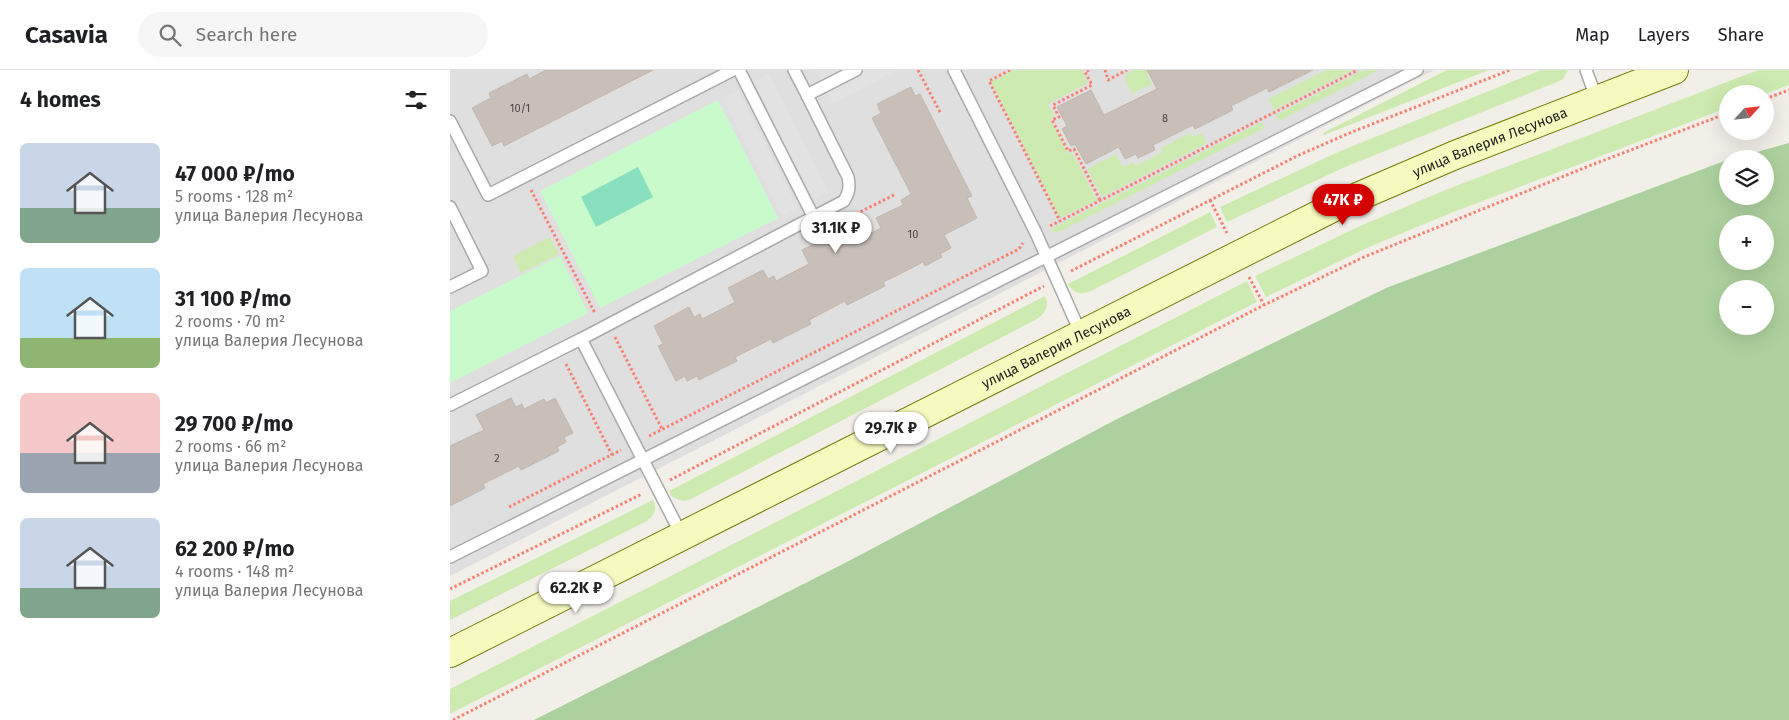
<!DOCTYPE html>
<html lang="en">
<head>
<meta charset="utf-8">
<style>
	body { margin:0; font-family:"Fira Sans",sans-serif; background:#f6f6f6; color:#202124; height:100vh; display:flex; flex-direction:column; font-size:19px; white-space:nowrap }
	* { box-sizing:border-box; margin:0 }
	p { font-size:16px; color:#757577 }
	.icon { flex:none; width:28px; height:28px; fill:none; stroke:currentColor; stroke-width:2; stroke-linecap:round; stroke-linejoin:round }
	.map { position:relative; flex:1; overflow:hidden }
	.sheet { display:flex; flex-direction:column; background:#fff; width:450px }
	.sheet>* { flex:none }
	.needle { width:32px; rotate:63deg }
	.tools { position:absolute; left:1269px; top:15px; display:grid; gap:10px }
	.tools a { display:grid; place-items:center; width:55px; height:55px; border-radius:50%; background:#fff; box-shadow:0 5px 20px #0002; font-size:25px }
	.price { position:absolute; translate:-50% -42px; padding:0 11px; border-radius:18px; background:#fff; color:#222; font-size:16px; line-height:32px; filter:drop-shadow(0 1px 2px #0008) }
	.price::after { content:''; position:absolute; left:50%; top:30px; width:15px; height:11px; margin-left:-8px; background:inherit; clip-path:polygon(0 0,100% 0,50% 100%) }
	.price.current { background:#d40000; color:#fff }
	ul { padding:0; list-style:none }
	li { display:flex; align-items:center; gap:15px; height:125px; padding:0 20px }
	li span { display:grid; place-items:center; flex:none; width:140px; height:100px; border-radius:8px; color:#555 }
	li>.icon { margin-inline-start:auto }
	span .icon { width:60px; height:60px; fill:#fffc; stroke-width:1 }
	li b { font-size:21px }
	h2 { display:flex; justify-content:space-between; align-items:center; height:60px; padding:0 20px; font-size:21px }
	header { display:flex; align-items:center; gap:30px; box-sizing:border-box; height:70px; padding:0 25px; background:#fff; border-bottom:1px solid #e0e0e0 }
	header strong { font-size:24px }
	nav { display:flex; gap:28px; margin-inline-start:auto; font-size:18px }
	.search { width:350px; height:45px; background:#f6f6f6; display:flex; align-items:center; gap:12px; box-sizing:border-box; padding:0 18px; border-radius:28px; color:#757577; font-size:19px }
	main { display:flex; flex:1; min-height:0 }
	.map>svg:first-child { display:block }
	.residential { fill:#e0dfdf }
	.grass { fill:#cdebb0 }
	.forest { fill:#add19e; fill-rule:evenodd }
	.park { fill:#c8facc }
	.pitch { fill:#88e0be }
	.parking { fill:#e2e2e2 }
	.building { fill:#c7bfb8; stroke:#c4b6ab }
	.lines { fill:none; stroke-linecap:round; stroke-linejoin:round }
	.service-casing { stroke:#a9a9a9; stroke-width:14 }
	.secondary-casing { stroke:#707d05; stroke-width:30 }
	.path { stroke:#fa8072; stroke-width:3; stroke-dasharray:2.5 2.5; stroke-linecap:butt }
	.service { stroke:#fff; stroke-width:11 }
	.secondary { stroke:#f7fabf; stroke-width:28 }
	.labels { text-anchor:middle; stroke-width:5; stroke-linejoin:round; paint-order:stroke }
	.number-label { font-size:11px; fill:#4b4948 }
	.street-label { font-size:14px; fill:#222; stroke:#fff }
</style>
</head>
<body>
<header>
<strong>Casavia</strong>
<div class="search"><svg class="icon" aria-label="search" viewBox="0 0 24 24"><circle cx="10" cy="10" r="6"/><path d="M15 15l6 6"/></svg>Search here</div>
<nav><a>Map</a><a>Layers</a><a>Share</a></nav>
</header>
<main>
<section class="sheet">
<h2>4 homes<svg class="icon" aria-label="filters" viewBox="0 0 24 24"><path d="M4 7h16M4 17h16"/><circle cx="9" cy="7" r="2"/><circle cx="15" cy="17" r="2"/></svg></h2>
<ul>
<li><span style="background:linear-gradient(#c9d6e8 65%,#7fa58c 0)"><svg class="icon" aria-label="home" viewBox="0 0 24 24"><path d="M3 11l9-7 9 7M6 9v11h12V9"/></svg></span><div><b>47 000 ₽/mo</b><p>5 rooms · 128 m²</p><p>улица Валерия Лесунова</p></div></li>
<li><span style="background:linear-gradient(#bfe0f5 70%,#8fb573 0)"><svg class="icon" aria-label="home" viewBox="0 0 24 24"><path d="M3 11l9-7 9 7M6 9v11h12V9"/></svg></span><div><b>31 100 ₽/mo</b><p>2 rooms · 70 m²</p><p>улица Валерия Лесунова</p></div></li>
<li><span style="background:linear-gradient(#f6c9c9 60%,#9aa5b1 0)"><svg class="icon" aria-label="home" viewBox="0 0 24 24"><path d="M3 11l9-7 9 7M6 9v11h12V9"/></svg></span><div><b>29 700 ₽/mo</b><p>2 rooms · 66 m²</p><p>улица Валерия Лесунова</p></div></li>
<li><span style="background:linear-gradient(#c9d6e8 70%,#7fa58c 0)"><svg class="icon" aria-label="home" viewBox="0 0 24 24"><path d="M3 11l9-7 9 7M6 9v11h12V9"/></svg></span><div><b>62 200 ₽/mo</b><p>4 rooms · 148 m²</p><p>улица Валерия Лесунова</p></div></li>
</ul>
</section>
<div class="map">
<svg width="1339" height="650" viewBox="0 0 1339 650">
	<rect width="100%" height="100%" fill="#f2efe9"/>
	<!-- residential -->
	<polygon class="residential" points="0,0 984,0 0,506"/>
	<!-- grass -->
	<g class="grass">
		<polygon points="564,0 635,0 632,1 638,13 598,34 605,46 600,49 618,84 622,82 647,130 610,148 541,12"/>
		<polygon points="684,0 703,0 697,4 702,14 681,24 675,8 677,4"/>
		<polygon points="876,0 903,0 824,40 818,29"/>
		<polygon points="914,0 929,0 829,51 826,45"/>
		<polygon points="997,0 1039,0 874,65 873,63"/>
		<polygon points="1091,0 1118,0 1113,9 1107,12 895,97 777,152 770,137 888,82"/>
		<polygon points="1308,0 1339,0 1339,15 1315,24 1278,24 1277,38 1001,143 919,177 816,227 805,206 910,156 993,121"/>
		<polygon points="812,52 815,58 611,161 606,162 599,160"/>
		<polygon points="740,63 743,67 752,63 757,73 652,127 637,99 666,84 672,97 683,92 685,96 713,82 711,78"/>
		<path d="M760,142L767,157L641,221C631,225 624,224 618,214Z"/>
		<polygon points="100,167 109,184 71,203 63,186"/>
		<polygon points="797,211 807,232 0,644 0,619"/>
		<path d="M595,226C600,236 595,243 587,249L239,430L233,431L222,427L219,421Z"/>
		<path d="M203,430C208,440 204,446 195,452L0,550V531Z"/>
	</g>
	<!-- forest -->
	<path class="forest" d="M1339,73V650H84L393,494L667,349L936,218L1277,90L1278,126H1315V89H1282ZM1278,154H1315V191H1278ZM1278,219H1315V256H1278Z"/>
	<!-- park -->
	<g class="park">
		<polygon points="268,30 328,148 150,238 90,121"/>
		<polygon points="110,186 138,243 0,313 0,241"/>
	</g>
	<!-- pitch -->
	<polygon class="pitch" points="188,97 203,127 146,157 131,127"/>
	<!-- parking -->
	<g class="parking">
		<polygon points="367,0 448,0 383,33"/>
		<polygon points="319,3 379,122 363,130 304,11"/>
		<polygon points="288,20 348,138 332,146 273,28"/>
	</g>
	<!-- building -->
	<g class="building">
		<polygon points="96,0 203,0 54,76 52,71 42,76 22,38 41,28 39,23 77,4 79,9"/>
		<polygon points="697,0 863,0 819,22 817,18 781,36 783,40 745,59 743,55 703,75 705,80 688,88 686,84 675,89 669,77 636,94 625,74 621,76 612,59 617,56 607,37 641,20 654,45 707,19"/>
		<polygon points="461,17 465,26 470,24 522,126 517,128 527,148 494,165 501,178 490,184 492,187 475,196 473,192 448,205 433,212 435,216 397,235 395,231 359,250 361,254 323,273 321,269 285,287 287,291 249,310 247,306 237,311 235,306 226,311 208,276 213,274 204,256 239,237 244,247 250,244 252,249 285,232 278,218 313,200 318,209 324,206 326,211 359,194 352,180 388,162 393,171 398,169 401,174 431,158 426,148 453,135 451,130 461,124 422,48 431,43 427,34"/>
		<polygon points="61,328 66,337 72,334 74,339 94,329 96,333 105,328 123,363 114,367 116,372 107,377 109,381 71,400 69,396 33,414 35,418 0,436 0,376 34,360 26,345"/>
	</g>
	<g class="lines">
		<!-- service casing -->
		<g class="service-casing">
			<g id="service">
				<polyline points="289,0 364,148"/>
				<polyline points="344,0 357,25"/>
				<polyline points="504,0 586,163 631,264"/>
				<polyline points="1136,0 1147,30"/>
				<polyline points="0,51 38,125 283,0"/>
				<polyline points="0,137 32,201 0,217"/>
				<path d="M131,269L394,131C399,123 400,117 398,107L357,25L406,0"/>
				<polyline points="0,335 131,269 232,466"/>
				<polyline points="0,487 967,0"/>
			</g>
		</g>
		<!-- secondary casing -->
		<g class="secondary-casing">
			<g id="secondary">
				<path id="s1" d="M0,583L884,137L1005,85L1224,0"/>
			</g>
		</g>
		<!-- path -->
		<g class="path">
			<polyline points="468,0 491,44"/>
			<polyline points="560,0 539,11 610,151"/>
			<polyline points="639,0 635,2 642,15 603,35 609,47 602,50 618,81 624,79 650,130"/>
			<polyline points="655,0 658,10 677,0"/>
			<polyline points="1315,29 1339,20"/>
			<polyline points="81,120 145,243"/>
			<polyline points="760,130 777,163"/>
			<polyline points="406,144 446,124"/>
			<polyline points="600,156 908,0"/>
			<polyline points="621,201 847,86 902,62 1060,0"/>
			<polyline points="799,207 814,235"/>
			<polyline points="165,267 212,359"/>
			<polyline points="116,294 162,385"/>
			<polyline points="199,366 569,179 573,173"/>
			<polyline points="220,410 594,216"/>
			<polyline points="59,437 171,380"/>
			<polyline points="0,519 192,424"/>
			<polyline points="3,650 814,235 914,187 1144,94 1278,43"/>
		</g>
		<!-- service -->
		<use href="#service" class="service"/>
		<!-- secondary -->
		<use href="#secondary" class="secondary"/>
	</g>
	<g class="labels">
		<!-- number labels -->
		<g class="number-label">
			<text x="70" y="42">10/1</text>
			<text x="715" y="52">8</text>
			<text x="463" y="168">10</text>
			<text x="47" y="392">2</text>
		</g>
		<!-- street labels -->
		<g class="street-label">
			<text dy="5" stroke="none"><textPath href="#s1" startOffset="1159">улица Валерия Лесунова</textPath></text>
			<text dy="5" stroke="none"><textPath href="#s1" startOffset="679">улица Валерия Лесунова</textPath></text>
		</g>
	</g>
</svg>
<div class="tools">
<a><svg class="needle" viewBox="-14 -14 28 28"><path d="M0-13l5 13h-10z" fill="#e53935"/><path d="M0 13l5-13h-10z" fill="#757577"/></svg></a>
<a><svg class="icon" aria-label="layers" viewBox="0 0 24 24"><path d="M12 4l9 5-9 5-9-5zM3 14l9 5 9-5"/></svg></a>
<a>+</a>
<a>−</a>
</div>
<b class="price current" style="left:893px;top:156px">47K ₽</b>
<b class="price" style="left:386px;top:184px">31.1K ₽</b>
<b class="price" style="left:441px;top:384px">29.7K ₽</b>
<b class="price" style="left:126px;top:544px">62.2K ₽</b>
</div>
</main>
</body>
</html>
